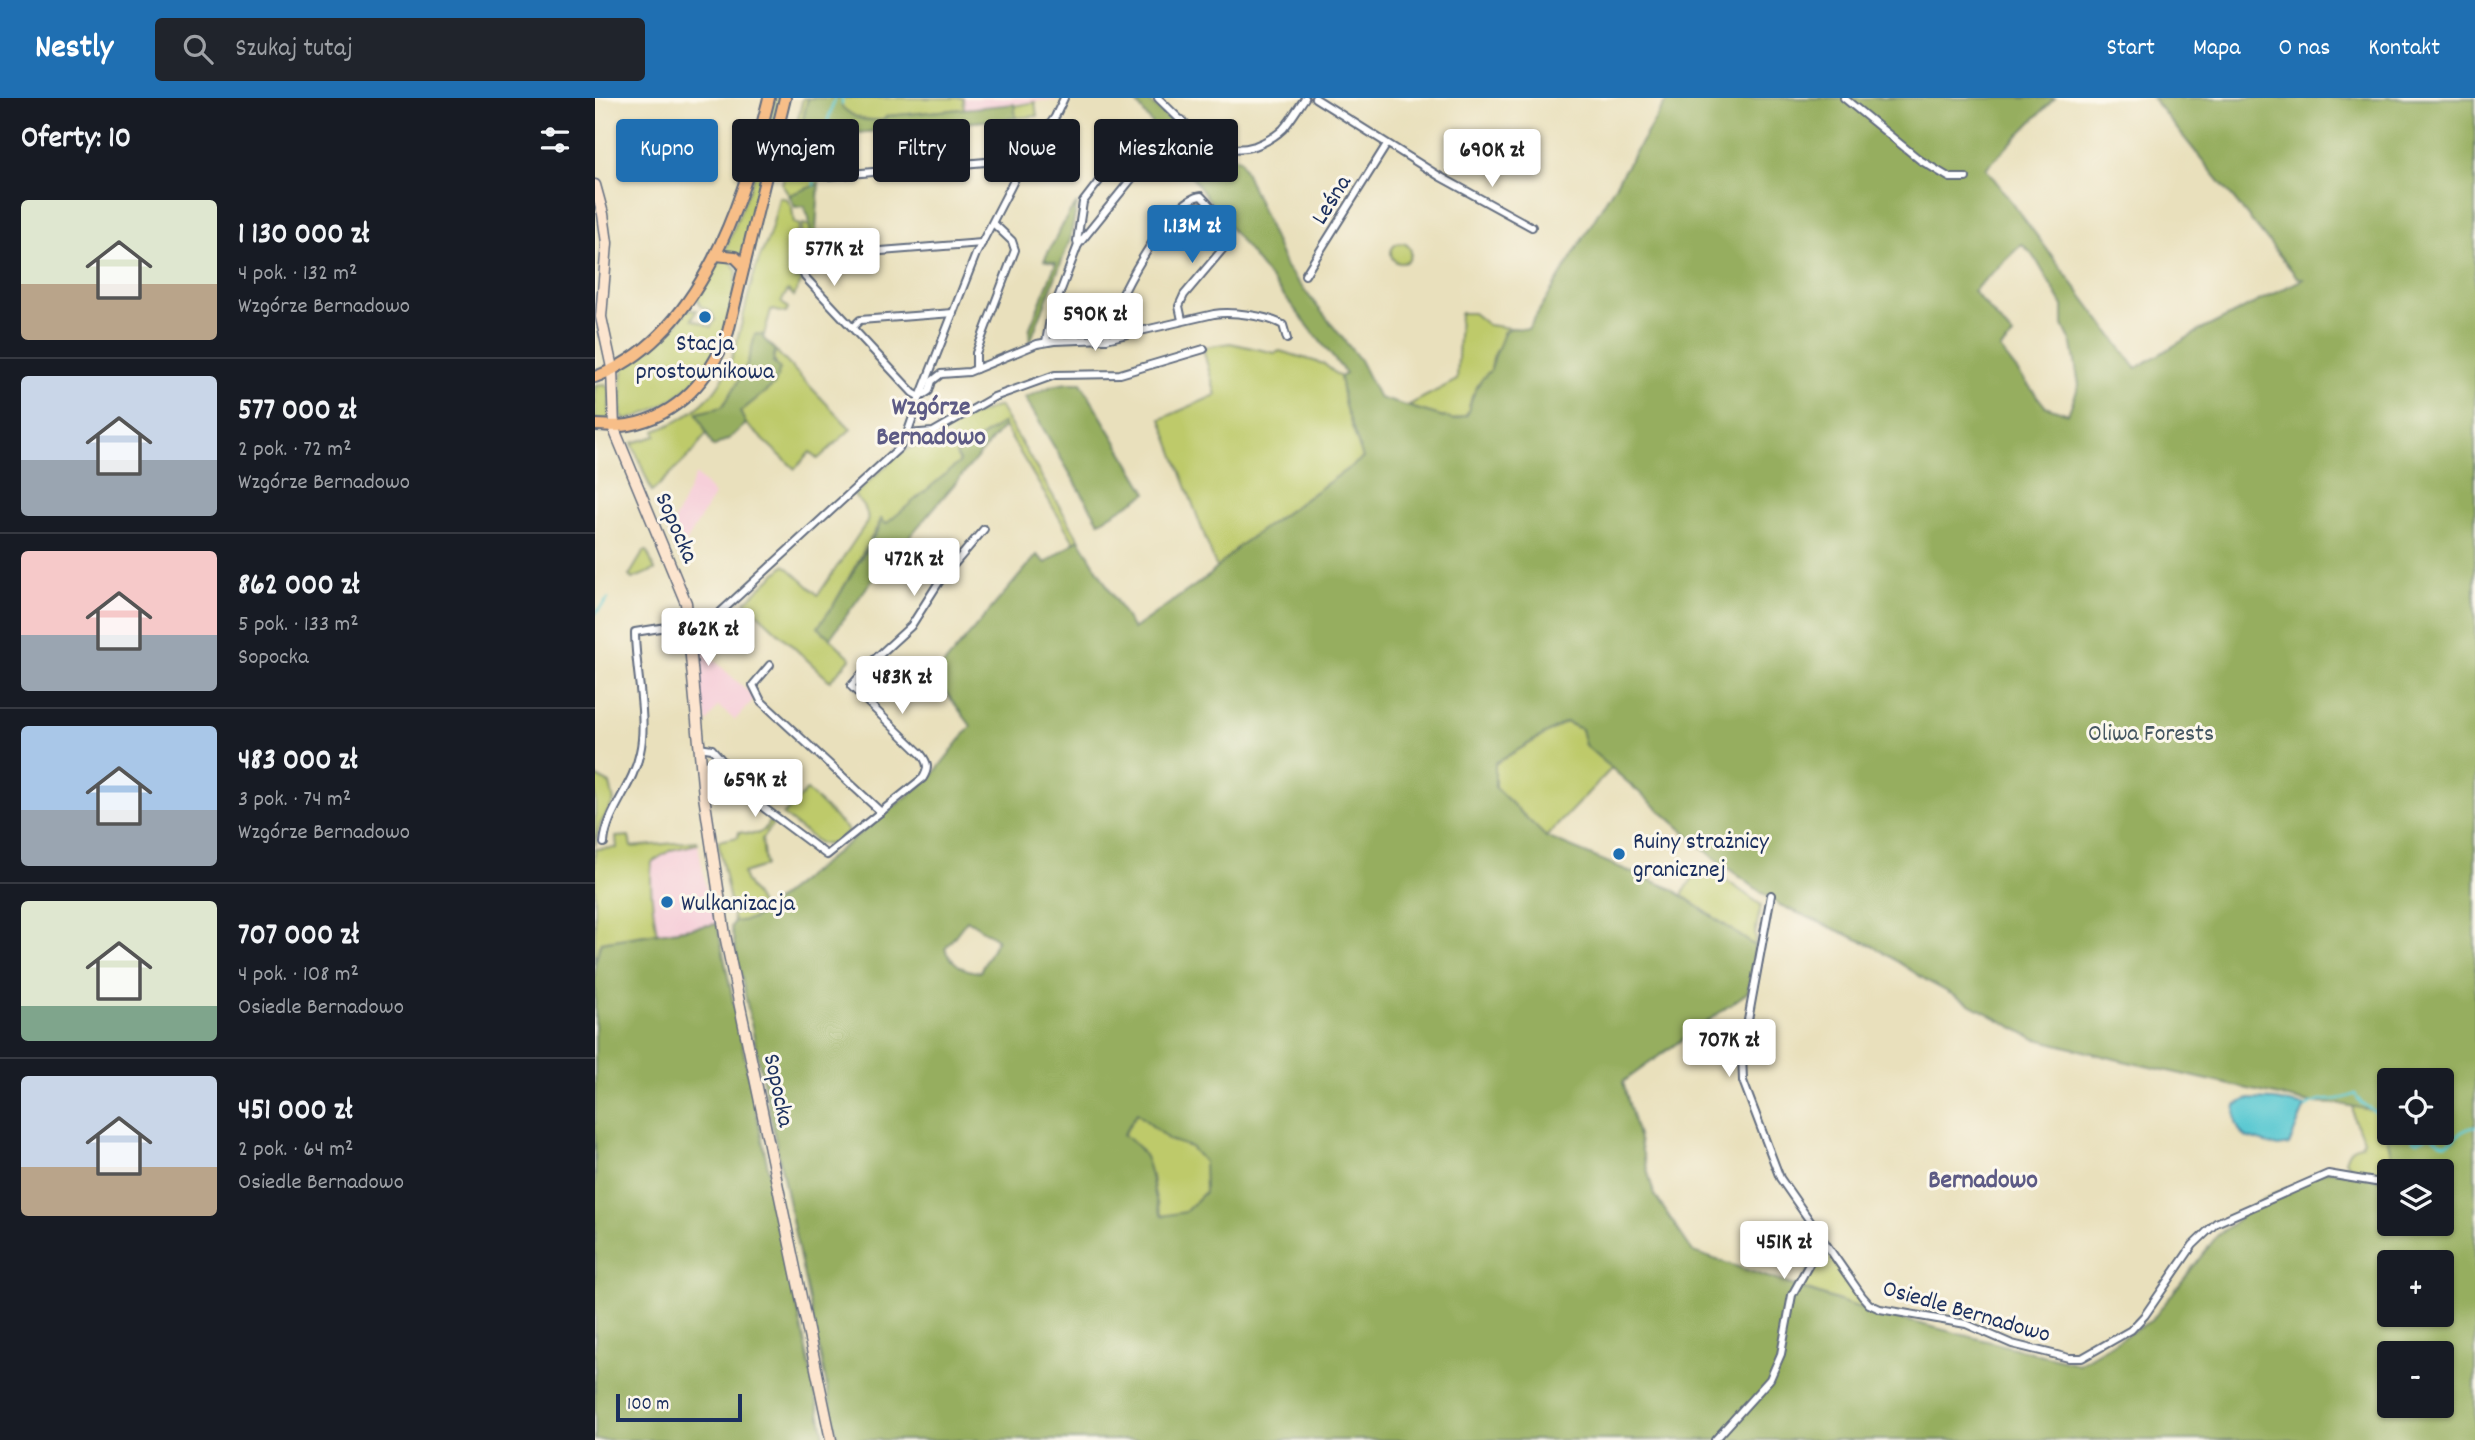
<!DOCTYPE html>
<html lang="pl">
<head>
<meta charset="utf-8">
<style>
	body { margin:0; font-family:Dekko,sans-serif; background:#20242c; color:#f1f3f6; height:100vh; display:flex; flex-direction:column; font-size:26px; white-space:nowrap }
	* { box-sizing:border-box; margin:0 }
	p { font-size:23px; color:#9ea1a6 }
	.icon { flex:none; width:38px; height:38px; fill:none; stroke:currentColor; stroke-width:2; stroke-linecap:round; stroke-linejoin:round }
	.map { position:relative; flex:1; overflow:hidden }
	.side { display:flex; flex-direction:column; background:#171b24; width:595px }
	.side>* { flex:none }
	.guide { position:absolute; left:21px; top:21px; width:665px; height:63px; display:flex; gap:14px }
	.controls { position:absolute; left:1782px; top:970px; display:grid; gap:14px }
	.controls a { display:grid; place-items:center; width:77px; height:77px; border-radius:7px; background:#171b24; box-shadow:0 2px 5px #0004; font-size:35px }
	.scale { position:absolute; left:21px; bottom:18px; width:126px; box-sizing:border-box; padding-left:7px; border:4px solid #1b2f5e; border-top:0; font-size:19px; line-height:24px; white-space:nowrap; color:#1b2f5e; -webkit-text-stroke:5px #fbf7ec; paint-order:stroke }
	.price { position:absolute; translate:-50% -60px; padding:0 16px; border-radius:7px; background:#fff; color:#222; font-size:23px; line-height:46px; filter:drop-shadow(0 2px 4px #0008) }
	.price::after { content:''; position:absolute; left:50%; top:42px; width:21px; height:16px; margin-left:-10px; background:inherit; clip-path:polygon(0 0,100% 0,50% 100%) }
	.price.selected { background:#1f6fb2; color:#fff }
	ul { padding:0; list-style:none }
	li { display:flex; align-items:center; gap:21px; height:175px; padding:0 21px }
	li+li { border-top:2px solid #363941 }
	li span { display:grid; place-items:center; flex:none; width:196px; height:140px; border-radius:7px; color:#555 }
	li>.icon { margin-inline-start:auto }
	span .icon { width:84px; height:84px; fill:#fffc; stroke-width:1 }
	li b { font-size:30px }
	h2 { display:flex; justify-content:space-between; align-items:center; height:84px; padding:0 21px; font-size:30px }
	.chip { padding:0 24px; border-radius:7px; background:#171b24; box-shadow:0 2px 5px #0004; font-size:24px; line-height:63px }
	.chip.selected { background:#1f6fb2; color:#fff }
	header { display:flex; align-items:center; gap:42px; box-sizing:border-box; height:98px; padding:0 35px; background:#1f6fb2; color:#fff }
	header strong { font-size:33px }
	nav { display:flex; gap:38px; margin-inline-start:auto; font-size:24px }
	.search { width:490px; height:63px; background:#20242c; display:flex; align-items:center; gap:18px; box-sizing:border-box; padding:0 24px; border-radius:7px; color:#9ea1a6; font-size:26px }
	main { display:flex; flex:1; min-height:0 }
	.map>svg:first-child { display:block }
	.built { fill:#f6cfd9 }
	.green { fill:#beca6b; stroke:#6c7c64; stroke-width:2 }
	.forest { fill:#96ae5f; stroke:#586e5e; stroke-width:2; fill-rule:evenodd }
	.water { fill:#5cc9d2; stroke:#3c7c98; stroke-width:2 }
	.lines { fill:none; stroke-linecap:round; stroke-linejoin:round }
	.stream { stroke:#5cc9d2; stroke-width:2.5 }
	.street-casing { stroke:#636d7f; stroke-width:10 }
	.secondary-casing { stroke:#636d7f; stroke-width:13 }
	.primary-casing { stroke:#636d7f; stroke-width:14 }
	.street { stroke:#fff; stroke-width:6 }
	.secondary { stroke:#fce5cf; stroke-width:10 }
	.primary { stroke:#f7be88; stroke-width:10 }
	.poi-dot { fill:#1f6fb2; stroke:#fbf7ec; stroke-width:2.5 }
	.labels { text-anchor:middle; stroke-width:6; stroke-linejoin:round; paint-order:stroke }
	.street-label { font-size:24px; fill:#1b2f5e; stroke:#fbf7ec }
	.poi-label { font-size:24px; fill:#1b2f5e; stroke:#fbf7ec; text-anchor:start }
	.park-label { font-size:24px; fill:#445661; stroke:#fbf7ec }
	.neighbourhood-label { font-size:26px; font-weight:bold; fill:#5d5b85; stroke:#fbf7ec }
</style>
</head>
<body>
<header>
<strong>Nestly</strong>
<div class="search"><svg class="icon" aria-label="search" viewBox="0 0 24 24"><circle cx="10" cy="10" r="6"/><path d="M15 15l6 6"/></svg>Szukaj tutaj</div>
<nav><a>Start</a><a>Mapa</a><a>O nas</a><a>Kontakt</a></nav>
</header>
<main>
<section class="side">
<h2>Oferty: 10<svg class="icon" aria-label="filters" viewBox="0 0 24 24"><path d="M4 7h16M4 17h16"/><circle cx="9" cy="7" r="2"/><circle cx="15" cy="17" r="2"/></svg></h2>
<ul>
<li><span style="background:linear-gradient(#dfe7d0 60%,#b9a48a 0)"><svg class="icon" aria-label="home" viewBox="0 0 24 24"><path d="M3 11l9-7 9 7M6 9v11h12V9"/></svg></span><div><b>1 130 000 zł</b><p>4 pok. · 132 m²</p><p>Wzgórze Bernadowo</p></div></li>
<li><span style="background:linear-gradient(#c9d6e8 60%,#9aa5b1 0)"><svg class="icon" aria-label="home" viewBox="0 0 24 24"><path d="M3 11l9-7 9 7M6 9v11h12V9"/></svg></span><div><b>577 000 zł</b><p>2 pok. · 72 m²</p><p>Wzgórze Bernadowo</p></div></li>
<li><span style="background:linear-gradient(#f6c9c9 60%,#9aa5b1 0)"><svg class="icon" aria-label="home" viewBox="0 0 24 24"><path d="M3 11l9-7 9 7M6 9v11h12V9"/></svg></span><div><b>862 000 zł</b><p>5 pok. · 133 m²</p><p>Sopocka</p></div></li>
<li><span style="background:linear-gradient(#a9c7e8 60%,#9aa5b1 0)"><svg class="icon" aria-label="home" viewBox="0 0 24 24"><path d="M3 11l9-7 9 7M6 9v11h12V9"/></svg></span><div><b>483 000 zł</b><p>3 pok. · 74 m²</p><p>Wzgórze Bernadowo</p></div></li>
<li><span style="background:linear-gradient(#dfe7d0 75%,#7fa58c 0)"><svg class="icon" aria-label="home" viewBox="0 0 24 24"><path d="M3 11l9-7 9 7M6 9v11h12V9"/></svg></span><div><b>707 000 zł</b><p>4 pok. · 108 m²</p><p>Osiedle Bernadowo</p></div></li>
<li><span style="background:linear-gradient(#c9d6e8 65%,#b9a48a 0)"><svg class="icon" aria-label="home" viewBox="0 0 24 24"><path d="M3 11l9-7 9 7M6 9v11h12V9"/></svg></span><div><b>451 000 zł</b><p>2 pok. · 64 m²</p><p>Osiedle Bernadowo</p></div></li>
</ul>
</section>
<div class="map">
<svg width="1880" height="1342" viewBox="0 0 1880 1342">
	<rect width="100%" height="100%" fill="#fbf7ec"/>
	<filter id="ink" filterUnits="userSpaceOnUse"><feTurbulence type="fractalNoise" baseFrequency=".0143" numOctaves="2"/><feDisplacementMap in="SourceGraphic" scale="14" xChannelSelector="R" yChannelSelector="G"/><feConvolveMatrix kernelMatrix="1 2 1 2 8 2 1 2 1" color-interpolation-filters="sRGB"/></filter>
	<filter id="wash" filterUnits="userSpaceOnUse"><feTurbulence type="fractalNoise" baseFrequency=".00686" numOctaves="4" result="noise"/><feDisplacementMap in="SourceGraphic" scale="28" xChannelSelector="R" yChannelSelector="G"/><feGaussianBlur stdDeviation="1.57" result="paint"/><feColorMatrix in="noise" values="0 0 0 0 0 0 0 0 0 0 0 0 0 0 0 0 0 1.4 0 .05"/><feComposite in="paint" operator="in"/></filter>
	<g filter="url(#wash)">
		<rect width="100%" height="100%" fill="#e9e0bc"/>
		<!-- built -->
		<g class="built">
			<polygon points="368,0 461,0 460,4 456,2 369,11"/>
			<polygon points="101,376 119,397 88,450 84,441 79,444 75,432"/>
			<polygon points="108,552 160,600 140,622 123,608 112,625 105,593 102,556"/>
			<polygon points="103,746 112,797 122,826 62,835 57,803 55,779 57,764 77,752"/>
		</g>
		<!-- green -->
		<g class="green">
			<polygon points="180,0 185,0 146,159 130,153 157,84"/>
			<path d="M208,0H213L202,48L212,50L216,56L218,66L224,64C234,49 232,45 251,39L254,72H248L244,65L224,67V86L194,97L187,86Z"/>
			<path d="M247,0H368L369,11L293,18L289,22C270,22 261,22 246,9Z"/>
			<polygon points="440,4 442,18 421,20 419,8"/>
			<path d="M184,99L192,101L197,110L199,125L205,127L193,167L198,172L196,175L202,182L205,180L207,182L199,198L193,192L186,204L193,210L191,215L176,212L169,237L160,236C154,270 145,282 127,310L103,315L112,334L99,353L57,394L37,345L61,338L60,333C147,300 137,245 161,170C164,160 169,151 173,141C178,128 181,113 184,99Z"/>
			<polygon points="208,126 215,128 217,149 204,150 203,148"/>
			<circle cx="806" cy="155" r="10"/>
			<path d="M129,162H135L142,173C133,248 108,299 32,322L28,320L26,315L27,278L30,268L79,230L92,212H102L97,221L116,229L120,222L116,213L105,208L102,199L125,163Z"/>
			<polygon points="865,215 878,215 893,227 916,230 908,234 908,241 898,259 896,272 877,298 872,317 859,322 812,308 862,282"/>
			<polygon points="635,245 680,255 685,253 729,266 745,279 750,308 768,360 644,448 622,471 566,321 621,297 609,255 610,249"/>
			<polygon points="180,252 256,331 223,361 215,354 200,371 151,326 145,314 180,286 181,265 177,261"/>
			<polygon points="11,287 15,293 14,321 0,322 0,288"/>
			<path d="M404,308L484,441L479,444L407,325L361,356L365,364L291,427L286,422L238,508L223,529L256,560L235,583L150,504L190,467L223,497L272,424C275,413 266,405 259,397L304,356L377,318Z"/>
			<polygon points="49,453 52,453 60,472 37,481 34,478"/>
			<polygon points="971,624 986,631 990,647 1017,670 951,739 900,689 900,666"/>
			<polygon points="0,678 15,686 19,703 5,727 0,748"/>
			<path d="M212,692L254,733C244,741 237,750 224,745L188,717Z"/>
			<path d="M174,723L178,726L167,741L170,768L148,775C150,789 163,796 167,813L157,821L139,824L123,743L143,739L144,734C159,737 168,739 174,723Z"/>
			<path d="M34,738L36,749L102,743L103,746L76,752L57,764C54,788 58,811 62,835L6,844L0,865V751L22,750L21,739Z"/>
			<polygon points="1106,771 1118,773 1166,807 1160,836 1161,840 1160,848 1087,797 1102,773"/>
			<path d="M1758,1001L1792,1020L1794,1034H1846V1073L1804,1069L1794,1073V1078L1757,1070L1750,1063C1753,1053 1755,1049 1766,1047L1769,1041C1759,1022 1757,1024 1758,1001Z"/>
			<polygon points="542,1015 574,1042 596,1049 610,1064 610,1094 590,1115 567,1118 561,1106 557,1078 528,1038"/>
			<polygon points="1224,1154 1232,1154 1274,1213 1204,1189"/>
		</g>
		<!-- forest -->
		<g class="forest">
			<path d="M213,0H247V9C261,22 270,23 288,22L292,18L419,6L421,20L251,36V39C232,45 234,50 224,64L217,67L216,56L212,50L202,49Z"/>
			<path d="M538,0H551L595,41L615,54L645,61L691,169L765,262L784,300L859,322L872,317C877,299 881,284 896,272C898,257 906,246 909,234L916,230L933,231L1073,0H1460L1391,70L1541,270L1604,233L1708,181L1702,179L1557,0H1880V1342H243L136,829L139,824L158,821L336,679L376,628L339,578L442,457L451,465L484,441L538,531L615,477L644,448L768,360L750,308L745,279L751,276L629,122ZM1427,146L1439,158L1468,208V227L1477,246L1484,287L1473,316L1450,308L1405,251L1418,238L1378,193ZM971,624L986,631L990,647L1123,763L1167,795L1185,807L1278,848L1334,884L1438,940L1524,962L1715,1005L1745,1006L1786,1014L1800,1073H1846V1125H1794V1083L1733,1072L1667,1102L1622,1138L1557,1222L1483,1266L1274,1213L1098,1154L1059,1096L1028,984L1153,894L1160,848L1077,791L951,739L900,689V665ZM372,822L402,841L385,874C368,873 358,866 350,851ZM1794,982H1846V1034H1794ZM542,1015L574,1042L596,1049L609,1064L610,1094L590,1114L567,1118C552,1088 563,1056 528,1037ZM1794,1164H1846V1216H1794ZM1794,1255H1846V1307H1794Z"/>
			<polygon points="224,86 220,148 217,149 214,120 209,108 200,109 194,97"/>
			<polygon points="482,105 475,142 435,244 434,232 461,165 449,162 473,117"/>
			<path d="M160,236L169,237L168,240L180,252L178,264L185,271L180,286L145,314L151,326L135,340L118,349L102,315L127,309C145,282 154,269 160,236Z"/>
			<polygon points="472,285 486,285 552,395 504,424 430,300 457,288"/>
			<polygon points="408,325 409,328 274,486 235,540 223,529 238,508 283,431 286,421 291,426 365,364 361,356"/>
			<polygon points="122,826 230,1342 0,1342 0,865 6,844"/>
		</g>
		<!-- water -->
		<path class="water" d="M1652,1001L1680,1002L1710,1008L1694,1047L1683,1049L1651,1039C1640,1030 1639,1021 1641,1007Z"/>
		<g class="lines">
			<!-- stream -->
			<g class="stream">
				<polyline points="247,6 247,0"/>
				<polyline points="219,87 221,60 240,0"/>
				<polyline points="0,516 13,501"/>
				<path d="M1711,1009C1726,998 1743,1006 1760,996L1766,1005L1794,1023"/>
				<path d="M1817,1034L1818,1042L1822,1043L1835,1037C1860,1058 1854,1033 1880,1029"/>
			</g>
		</g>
	</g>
	<g filter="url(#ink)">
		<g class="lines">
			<!-- street casing -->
			<g class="street-casing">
				<g id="street">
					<path d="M563,0C590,26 618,61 660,48C670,44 680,39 688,31C696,22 703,10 710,0"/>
					<polyline points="720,0 844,78 937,129"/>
					<polyline points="1249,0 1325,62 1355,80 1371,80"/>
					<polyline points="233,78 413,62 427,67"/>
					<polyline points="483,147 482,143 488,104 538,39 548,34 564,47"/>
					<polyline points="710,177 792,46"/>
					<polyline points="258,229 265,222 358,215"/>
					<path d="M511,241C515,210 575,100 606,98C618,110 634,129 632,146L589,197L584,208L587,222"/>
					<polyline points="451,244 455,221 483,147 571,38 587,22"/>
					<polyline points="381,271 381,255 420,152 417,143 398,125"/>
					<path d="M325,299L334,293L337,283L346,276L374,274L442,246L459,243L511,241L619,216C637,213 673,218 688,227L692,241"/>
					<polyline points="325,299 381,156 427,67 460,19 469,0"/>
					<polyline points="312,336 338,334 399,299 460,277 525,276 609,251"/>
					<polyline points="175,567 158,587 166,603 286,714"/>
					<path d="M104,649L117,651L169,710L232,757L328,680C334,670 333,665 326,656L256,588L280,561L316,528L344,484L389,431"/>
					<path d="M9,745C12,712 38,689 45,654C53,620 40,571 40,534L84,527L108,528L117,522L304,350L312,336L325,299L318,295L210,179L207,172L210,159L387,145"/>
					<polyline points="1176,797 1147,955 1148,983 1185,1080 1267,1198 1274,1206 1285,1211 1371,1226 1417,1246 1474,1260 1487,1260 1536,1232 1550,1217 1598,1147 1621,1125 1733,1076 1792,1086"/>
					<polyline points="1120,1342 1175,1281 1186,1256 1197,1197 1227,1143"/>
				</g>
			</g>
			<!-- secondary casing -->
			<g class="secondary-casing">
				<polyline id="secondary" points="0,87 8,116 12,145 6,219 17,270 19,331 91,505 109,698 130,837 236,1342"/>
			</g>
			<!-- primary casing -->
			<g class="primary-casing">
				<g id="primary">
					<polyline points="121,157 140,159 149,168"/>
					<path d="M0,279C106,240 150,99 174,0"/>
					<path d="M0,327C11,327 22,329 33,327C84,318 116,279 133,234L190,0"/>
				</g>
			</g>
			<!-- street -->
			<use href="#street" class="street"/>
			<!-- secondary -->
			<use href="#secondary" class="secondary"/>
			<!-- primary -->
			<use href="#primary" class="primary"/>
		</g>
	</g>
	<!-- markers -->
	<g class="poi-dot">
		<circle cx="110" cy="219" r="7"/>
		<circle cx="1024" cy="756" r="7"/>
		<circle cx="72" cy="804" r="7"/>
	</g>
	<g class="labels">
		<!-- street labels -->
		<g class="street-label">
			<text transform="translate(735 101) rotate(-58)" y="8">Leśna</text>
			<text transform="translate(83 429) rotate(66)" y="8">Sopocka</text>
			<text transform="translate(185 992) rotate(78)" y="8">Sopocka</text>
			<text transform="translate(1372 1212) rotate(16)" y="8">Osiedle Bernadowo</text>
		</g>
		<!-- poi labels -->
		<g class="poi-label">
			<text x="110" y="252" text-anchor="middle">Stacja<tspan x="110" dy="28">prostownikowa</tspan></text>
			<text x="1038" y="750">Ruiny strażnicy<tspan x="1038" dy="28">granicznej</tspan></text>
			<text x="86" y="812">Wulkanizacja</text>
		</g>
		<!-- park labels -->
		<g class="park-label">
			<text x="1556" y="642">Oliwa Forests</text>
		</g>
		<!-- neighbourhood labels -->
		<g class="neighbourhood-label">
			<text x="336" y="316">Wzgórze<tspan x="336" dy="30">Bernadowo</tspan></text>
			<text x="1388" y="1089">Bernadowo</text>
		</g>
	</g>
</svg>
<div class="controls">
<a><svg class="icon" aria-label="locate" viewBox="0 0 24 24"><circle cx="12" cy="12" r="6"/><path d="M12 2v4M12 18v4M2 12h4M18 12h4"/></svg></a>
<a><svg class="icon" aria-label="layers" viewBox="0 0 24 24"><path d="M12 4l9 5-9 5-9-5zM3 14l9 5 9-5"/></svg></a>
<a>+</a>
<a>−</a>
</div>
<div class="scale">100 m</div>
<b class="price" style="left:897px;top:91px">690K zł</b>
<b class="price selected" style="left:597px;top:167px">1.13M zł</b>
<b class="price" style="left:239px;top:190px">577K zł</b>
<b class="price" style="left:500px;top:255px">590K zł</b>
<b class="price" style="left:319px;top:500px">472K zł</b>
<b class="price" style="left:113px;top:570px">862K zł</b>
<b class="price" style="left:307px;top:618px">483K zł</b>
<b class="price" style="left:160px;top:721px">659K zł</b>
<b class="price" style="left:1134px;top:981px">707K zł</b>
<b class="price" style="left:1189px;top:1183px">451K zł</b>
<div class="guide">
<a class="chip selected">Kupno</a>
<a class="chip">Wynajem</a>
<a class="chip">Filtry</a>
<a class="chip">Nowe</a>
<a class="chip">Mieszkanie</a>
</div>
</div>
</main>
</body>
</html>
